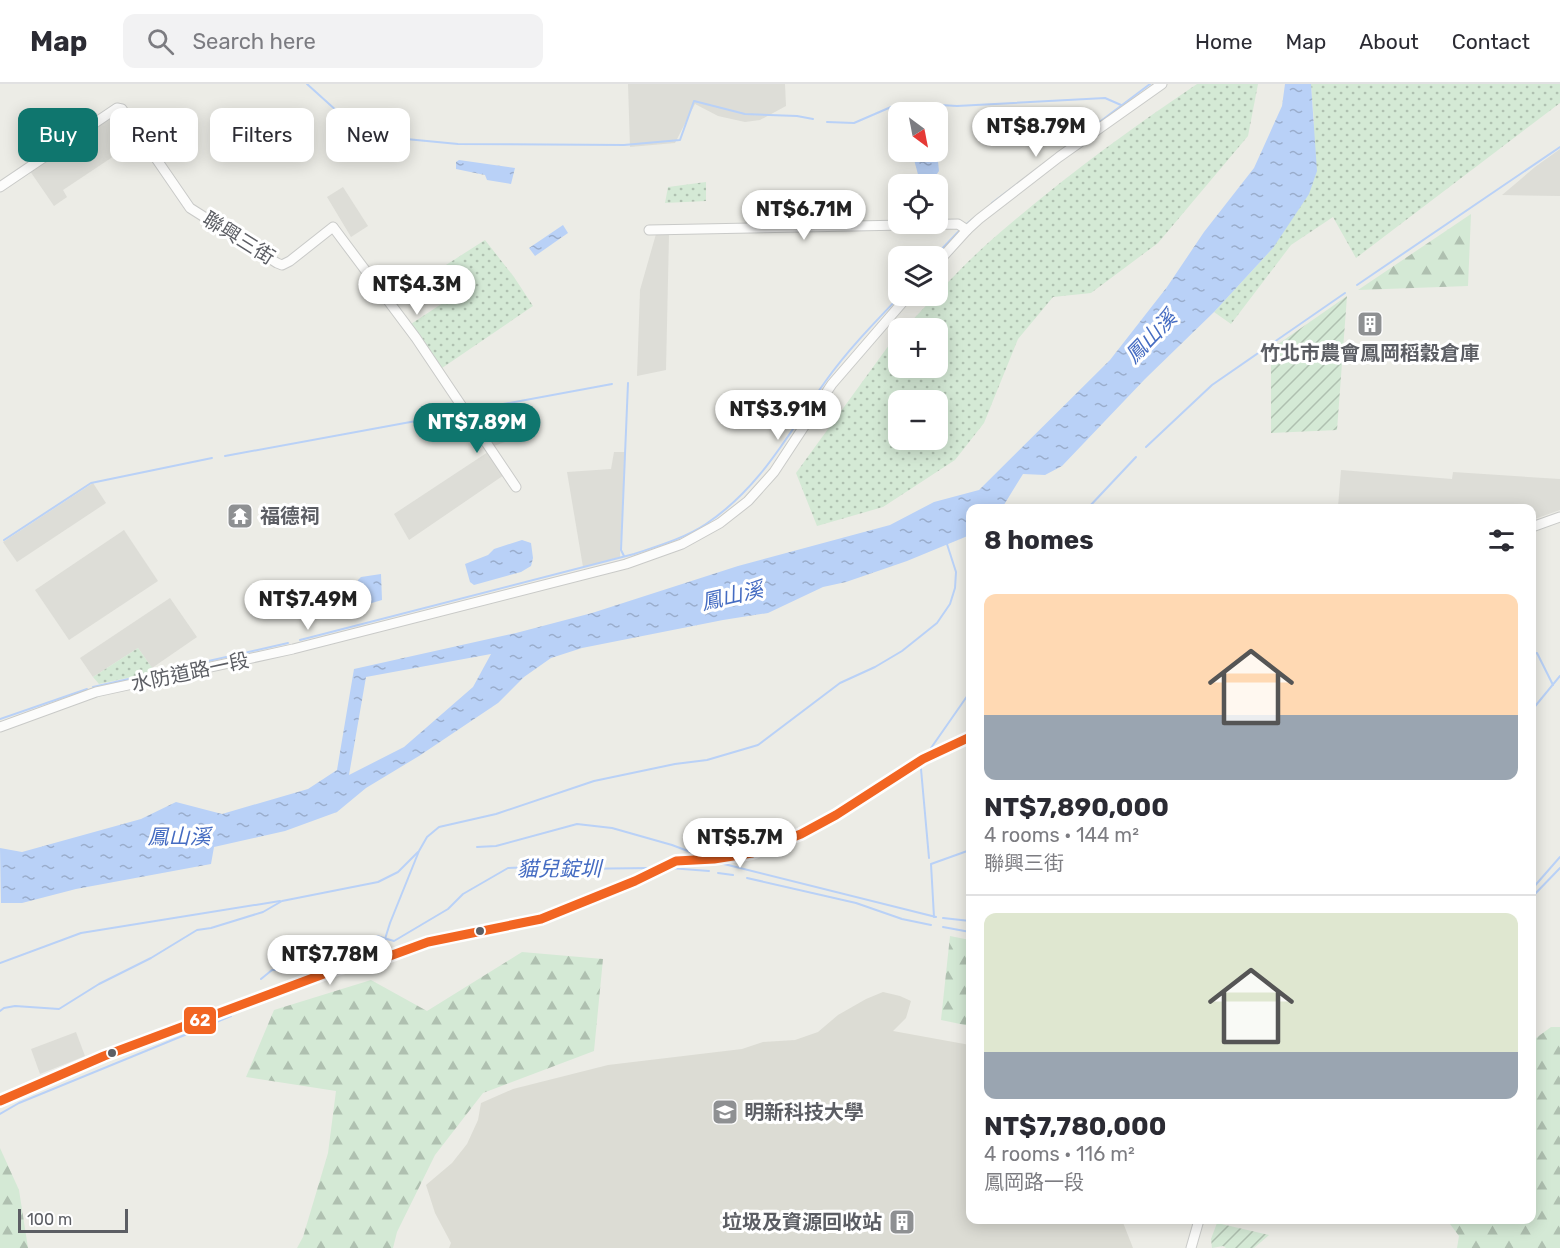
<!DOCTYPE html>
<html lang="en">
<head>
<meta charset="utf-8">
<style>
	body { margin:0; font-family:Rubik,"Noto Sans TC",sans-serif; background:#f2f2f3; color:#2b2b33; height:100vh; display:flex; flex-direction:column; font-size:22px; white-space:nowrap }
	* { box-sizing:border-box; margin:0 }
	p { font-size:20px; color:#7c7c81 }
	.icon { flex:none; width:33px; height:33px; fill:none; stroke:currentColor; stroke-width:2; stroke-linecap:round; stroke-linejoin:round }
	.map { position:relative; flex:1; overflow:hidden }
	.drawer { position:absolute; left:966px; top:420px; width:570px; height:720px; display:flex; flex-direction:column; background:#fff; border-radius:12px; box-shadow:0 3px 15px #0003 }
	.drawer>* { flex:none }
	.banner { position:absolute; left:18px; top:24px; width:570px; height:54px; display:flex; gap:12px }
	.needle { width:39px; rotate:148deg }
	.buttons { position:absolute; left:888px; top:18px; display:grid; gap:12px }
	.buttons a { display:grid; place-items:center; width:60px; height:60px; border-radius:12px; background:#fff; box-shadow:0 3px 15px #0003; font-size:30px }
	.scale { position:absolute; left:18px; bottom:15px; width:110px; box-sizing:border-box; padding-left:6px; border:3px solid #5c5e64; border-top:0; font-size:16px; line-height:21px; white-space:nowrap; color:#5c5e64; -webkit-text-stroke:4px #fff; paint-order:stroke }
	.price { position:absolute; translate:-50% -51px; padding:0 14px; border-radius:21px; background:#fff; color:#222; font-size:20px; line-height:39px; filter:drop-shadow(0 2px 3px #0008) }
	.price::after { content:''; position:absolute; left:50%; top:36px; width:18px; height:14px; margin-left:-9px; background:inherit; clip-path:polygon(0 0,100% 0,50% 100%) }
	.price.selected { background:#0f766e; color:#fff }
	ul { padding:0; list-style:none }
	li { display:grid; align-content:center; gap:12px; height:318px; padding:0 18px }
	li+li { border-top:2px solid #e1e1e2 }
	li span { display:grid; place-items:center; height:186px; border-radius:12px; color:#555 }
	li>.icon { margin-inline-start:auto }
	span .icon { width:108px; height:108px; fill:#fffc; stroke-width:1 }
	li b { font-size:26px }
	h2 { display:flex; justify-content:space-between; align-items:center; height:72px; padding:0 18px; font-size:26px }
	.tag { padding:0 21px; border-radius:12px; background:#fff; box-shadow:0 3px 15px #0003; font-size:21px; line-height:54px }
	.tag.selected { background:#0f766e; color:#fff }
	header { display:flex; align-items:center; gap:36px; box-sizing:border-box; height:84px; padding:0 30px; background:#fff; border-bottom:2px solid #e1e1e2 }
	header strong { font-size:28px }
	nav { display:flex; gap:33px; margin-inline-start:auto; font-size:21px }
	.search { width:420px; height:54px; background:#f2f2f3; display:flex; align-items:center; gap:15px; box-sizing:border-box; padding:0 21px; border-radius:12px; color:#7c7c81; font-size:22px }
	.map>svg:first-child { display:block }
	.industrial { fill:#ddddd7 }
	.education { fill:#dcdcd4 }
	.grass { fill:url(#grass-dots); fill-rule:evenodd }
	.forest { fill:url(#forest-firs) }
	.garden { fill:url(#garden-furrows) }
	.water { fill:url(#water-ripples); fill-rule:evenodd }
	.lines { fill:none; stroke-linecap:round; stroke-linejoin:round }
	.stream { stroke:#b9d1f7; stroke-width:2 }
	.minor-casing { stroke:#c9cac8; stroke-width:11 }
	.minor { stroke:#fcfcfb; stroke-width:9 }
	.bus-1-casing { stroke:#fff; stroke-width:14 }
	.bus-1 { stroke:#f26522; stroke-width:9 }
	.bus-dot { fill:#5c5e64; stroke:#fff; stroke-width:2 }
	.labels { text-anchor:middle; stroke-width:6; stroke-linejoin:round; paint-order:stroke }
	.street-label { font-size:20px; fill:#5c5e64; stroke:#fff }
	.poi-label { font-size:20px; font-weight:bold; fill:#5c5e64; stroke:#fff; text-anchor:start }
	.water-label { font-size:21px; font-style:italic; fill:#456cc2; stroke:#fff }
	.line-badge { stroke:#fff; stroke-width:2 }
	.badge-label { font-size:16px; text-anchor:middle; font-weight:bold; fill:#fff }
</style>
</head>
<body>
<header>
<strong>Map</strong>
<div class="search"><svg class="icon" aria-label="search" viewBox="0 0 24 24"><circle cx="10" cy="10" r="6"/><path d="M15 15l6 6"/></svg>Search here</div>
<nav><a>Home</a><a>Map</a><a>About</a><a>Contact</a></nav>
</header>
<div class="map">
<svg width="1560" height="1164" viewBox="0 0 1560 1164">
	<defs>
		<pattern id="grass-dots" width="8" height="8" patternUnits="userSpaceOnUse" patternTransform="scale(1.5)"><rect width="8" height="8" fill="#d4e9d5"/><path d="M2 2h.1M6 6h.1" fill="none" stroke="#afc0b0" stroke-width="1.8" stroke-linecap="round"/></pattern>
		<pattern id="forest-firs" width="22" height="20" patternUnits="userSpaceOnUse" patternTransform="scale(1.5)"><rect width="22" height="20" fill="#d4e9d5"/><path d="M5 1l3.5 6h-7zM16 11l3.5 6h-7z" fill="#afc0b0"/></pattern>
		<pattern id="garden-furrows" width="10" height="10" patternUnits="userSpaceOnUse" patternTransform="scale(1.5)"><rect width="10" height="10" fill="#d4e9d5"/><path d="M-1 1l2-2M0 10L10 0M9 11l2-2" fill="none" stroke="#afc0b0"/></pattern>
		<pattern id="water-ripples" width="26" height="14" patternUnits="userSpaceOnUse" patternTransform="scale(1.5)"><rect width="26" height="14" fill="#b9d1f7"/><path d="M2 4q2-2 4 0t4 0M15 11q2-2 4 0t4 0" fill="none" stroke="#9aadcc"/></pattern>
	</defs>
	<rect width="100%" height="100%" fill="#ecece6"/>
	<!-- industrial -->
	<g class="industrial">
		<polygon points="628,0 785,0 786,22 760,36 745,38 718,32 695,20 675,59 630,63"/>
		<polygon points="118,27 138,56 63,106 67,113 54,122 30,87"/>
		<polygon points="1560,65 1560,112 1502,111 1535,83"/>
		<polygon points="343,103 368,142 351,153 327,113"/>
		<polygon points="656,150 669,151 666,286 637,292 640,206"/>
		<polygon points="514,325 530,331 534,347 494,362 476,332"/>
		<polygon points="488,368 504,391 409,456 394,430"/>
		<polygon points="614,368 625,368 620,473 583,483 567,388 611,385"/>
		<polygon points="1341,386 1452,395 1453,388 1560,395 1560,426 1532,436 1532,424 1362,424 1338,423"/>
		<polygon points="93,399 106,419 17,478 3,458"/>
		<polygon points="124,446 158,497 69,556 35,506"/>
		<polygon points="170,514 197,553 152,584 138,564 93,593 80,574"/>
		<polygon points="76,948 85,972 40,990 31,965"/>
	</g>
	<!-- education -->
	<polygon class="education" points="883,908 900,912 911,917 906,934 893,947 970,961 970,1136 1122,1136 1133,1164 449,1164 451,1159 435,1129 426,1101 452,1079 467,1060 478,1036 481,1019 513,1005 608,981 742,965 763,958 795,956 818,948 838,931 866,915"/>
	<!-- grass -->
	<g class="grass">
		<path d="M1197,0H1258L1248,52L1158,159L1091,209L1053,213L1018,255L984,339L955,376L883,423L817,442L796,389L892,257L898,251V284H938V244H905C932,216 958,186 988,159C1054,101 1124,49 1197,0ZM938,316V356H898V316Z"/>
		<polygon points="1311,0 1560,0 1560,19 1356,174 1333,133 1291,161 1231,240 1214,228 1273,164 1314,38"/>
		<polygon points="706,98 706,117 665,119 668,103"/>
		<polygon points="485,156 514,193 533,222 442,284 411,240 452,213 435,188"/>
		<polygon points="138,564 152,584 150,589 99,600 93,593"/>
	</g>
	<!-- forest -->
	<g class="forest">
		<polygon points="1471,130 1468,202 1358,206"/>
		<polygon points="950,852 970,856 970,942 941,936"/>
		<polygon points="522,868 603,875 594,967 483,1009 435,1071 397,1148 393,1164 297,1164 303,1153 328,1069 336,1007 246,993 274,926 371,896 427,927"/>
		<polygon points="1551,943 1560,943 1560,1164 1457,1164 1459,1152 1447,1136 1532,1136 1532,957"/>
		<polygon points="0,1064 19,1106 28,1164 0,1164"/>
	</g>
	<!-- garden -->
	<g class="garden">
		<polygon points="1347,212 1337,346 1271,349 1271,265"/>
		<polygon points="1217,1139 1269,1151 1254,1164 1226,1164 1223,1162 1212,1164 1211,1155"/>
	</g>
	<!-- water -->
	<g class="water">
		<path d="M1285,0H1311L1317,87L1309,110L1273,164L1214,228L1145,295L1062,382L1045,391L1023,390L1002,424H970V451L907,477L846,498L823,503L768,529L723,536L582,564L551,574L524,593L498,619L419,672L366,704L337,728L285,747L214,763L211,780L76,805L22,819H1L0,764L22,768L141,735L176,718L222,730L308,705L337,686L354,585L516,549L592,529L738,482L890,441L934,418L979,406L1110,276L1167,203L1204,148L1254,84L1282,22ZM491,570L473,603L404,663L349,691L366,593Z"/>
		<polygon points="912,68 937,68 939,87 931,98 920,98"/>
		<polygon points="459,76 515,84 511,100 487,96 485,91 456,85 456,78"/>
		<polygon points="563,141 568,149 535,172 529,164"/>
		<polygon points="522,456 531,459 533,474 531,482 521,488 474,501 470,498 465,480 488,471 494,465"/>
		<polygon points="381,490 382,516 365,521 361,518 358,496 361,493"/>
	</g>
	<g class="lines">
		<!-- stream -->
		<g class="stream">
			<polyline points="307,0 338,28 406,55 458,60 624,61 680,56 694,17 745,30 797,32 813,35"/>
			<polyline points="827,38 854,39 891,23 907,19 957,22 1105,14 1121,21"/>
			<polyline points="992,119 1150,0"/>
			<polyline points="964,142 974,134"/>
			<polyline points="935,172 960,146"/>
			<polyline points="1357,201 1560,63"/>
			<polyline points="471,326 612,300"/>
			<polyline points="1146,363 1212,301 1345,209"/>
			<polyline points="225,372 454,330"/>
			<polyline points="1088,424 1136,373"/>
			<polyline points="4,456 91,399 212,374"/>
			<polyline points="624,472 621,466 628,299"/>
			<path d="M300,556L634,470C658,462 685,454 706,440C761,403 788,350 825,298C847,267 874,239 900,212"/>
			<polyline points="1532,570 1537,569 1553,601"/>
			<polyline points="93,603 288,559"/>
			<polyline points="1532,626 1560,592"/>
			<polyline points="0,635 87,605"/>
			<polyline points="931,664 970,608"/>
			<polyline points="921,685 929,774"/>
			<polyline points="477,763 496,762 577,740 612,744 672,761 701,772"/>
			<polyline points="720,779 936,833"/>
			<polyline points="670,784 709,787"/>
			<polyline points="718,789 733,791"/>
			<polyline points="747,794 856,819 902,835 931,841"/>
			<polyline points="1532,805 1560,773"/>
			<polyline points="1532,813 1560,784"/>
			<polyline points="934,833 931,780 970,766"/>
			<polyline points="943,834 970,837"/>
			<polyline points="943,843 970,848"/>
			<polyline points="386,864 385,855 390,839 419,767 427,753 439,743 496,730 594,697 675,680 707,676 758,661 840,599 875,583 902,567 937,539 950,520 955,504 956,488 946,457"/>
			<polyline points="0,879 81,849 280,817"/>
			<path d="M261,895L272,886C316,885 340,874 377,852L394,857L448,825L463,810L508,784L557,782L567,785L652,784"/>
			<polyline points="0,927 4,924 15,922 59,925 99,900 151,874 197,846 211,844 263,828 282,817 378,798 398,788 418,768"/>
			<polyline points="0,1030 19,1019 231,932"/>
		</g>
		<!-- minor casing -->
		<g class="minor-casing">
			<g id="minor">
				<polyline points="0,103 117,24 122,25 190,124 277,179 282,181 290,177 333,143 416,254 516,403"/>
				<polyline points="649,146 958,140 967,146"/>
				<polyline points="938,178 967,146 979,135 1059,73 1162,0"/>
				<polyline points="1532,443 1560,433"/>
				<polyline points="0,643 96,608 293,565 626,480 682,460 720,439 748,417 774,388 832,300 908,212"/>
				<polyline points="0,1017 104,972 337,885 387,873 428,858 541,835 635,797 676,777 714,775 752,769 801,750 836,731 923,675 970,653"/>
				<polyline points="1191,1164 1199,1136"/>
			</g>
		</g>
		<!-- minor -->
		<use href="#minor" class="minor"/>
		<!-- bus-1 casing -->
		<g class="bus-1-casing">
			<polyline id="bus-1" points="0,1017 104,972 337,885 387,873 428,858 541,835 635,797 676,777 714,775 752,769 801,750 836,731 923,675 970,653"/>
		</g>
		<!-- bus-1 -->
		<use href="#bus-1" class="bus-1"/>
	</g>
	<!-- icons -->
	<defs>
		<g id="building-square" transform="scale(1.35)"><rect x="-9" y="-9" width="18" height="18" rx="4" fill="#8e9092" stroke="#fff"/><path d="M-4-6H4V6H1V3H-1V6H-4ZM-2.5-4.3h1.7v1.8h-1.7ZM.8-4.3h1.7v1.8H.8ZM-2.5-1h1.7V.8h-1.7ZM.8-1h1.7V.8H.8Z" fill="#fff"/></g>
		<g id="temple-square" transform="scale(1.35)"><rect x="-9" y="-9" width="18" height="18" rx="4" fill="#8e9092" stroke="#fff"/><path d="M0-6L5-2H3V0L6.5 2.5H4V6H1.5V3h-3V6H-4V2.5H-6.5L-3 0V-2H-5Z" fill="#fff"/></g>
		<g id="university-square" transform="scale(1.35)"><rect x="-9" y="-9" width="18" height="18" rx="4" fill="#8e9092" stroke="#fff"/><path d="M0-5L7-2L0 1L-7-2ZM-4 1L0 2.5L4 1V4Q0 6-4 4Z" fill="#fff"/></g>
	</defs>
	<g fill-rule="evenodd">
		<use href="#building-square" x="1370" y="240"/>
		<use href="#temple-square" x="240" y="432"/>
		<use href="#university-square" x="725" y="1028"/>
		<use href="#building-square" x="902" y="1138"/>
	</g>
	<!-- markers -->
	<g class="bus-dot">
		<circle cx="480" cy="847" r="5"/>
		<circle cx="112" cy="969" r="5"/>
	</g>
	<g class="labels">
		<!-- street labels -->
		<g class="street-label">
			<text transform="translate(239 154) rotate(32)" y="7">聯興三街</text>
			<text transform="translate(190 588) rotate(-12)" y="7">水防道路一段</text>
		</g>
		<!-- poi labels -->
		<g class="poi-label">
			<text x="1370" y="276" text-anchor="middle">竹北市農會鳳岡稻穀倉庫</text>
			<text x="260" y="439">福德祠</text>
			<text x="744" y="1035">明新科技大學</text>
			<text x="882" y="1145" text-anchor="end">垃圾及資源回收站</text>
		</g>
		<!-- water labels -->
		<g class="water-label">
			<text transform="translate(1151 253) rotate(-46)" y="7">鳳山溪</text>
			<text transform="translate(732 512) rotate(-13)" y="7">鳳山溪</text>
			<text x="179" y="760">鳳山溪</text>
			<text x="559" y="792">貓兒錠圳</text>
		</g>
	</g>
	<rect class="line-badge" x="183" y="922" width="34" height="29" rx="6" fill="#f26522"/>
	<g class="badge-label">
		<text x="200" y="942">62</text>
	</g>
</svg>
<div class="buttons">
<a><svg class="needle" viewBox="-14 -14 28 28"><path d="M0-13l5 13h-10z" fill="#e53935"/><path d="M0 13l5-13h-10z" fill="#7c7c81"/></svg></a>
<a><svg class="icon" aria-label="locate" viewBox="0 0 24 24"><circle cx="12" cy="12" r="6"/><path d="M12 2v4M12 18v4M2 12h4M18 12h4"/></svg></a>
<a><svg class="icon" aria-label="layers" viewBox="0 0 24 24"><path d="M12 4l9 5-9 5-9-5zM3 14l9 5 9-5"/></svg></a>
<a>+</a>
<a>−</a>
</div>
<div class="scale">100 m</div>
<b class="price" style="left:1036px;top:74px">NT$8.79M</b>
<b class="price" style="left:804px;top:157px">NT$6.71M</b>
<b class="price" style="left:417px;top:232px">NT$4.3M</b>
<b class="price" style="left:778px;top:357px">NT$3.91M</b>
<b class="price selected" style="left:477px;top:370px">NT$7.89M</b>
<b class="price" style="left:308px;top:547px">NT$7.49M</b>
<b class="price" style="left:740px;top:785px">NT$5.7M</b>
<b class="price" style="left:330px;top:902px">NT$7.78M</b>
<div class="banner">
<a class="tag selected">Buy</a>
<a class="tag">Rent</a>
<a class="tag">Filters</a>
<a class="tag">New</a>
</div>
<section class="drawer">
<h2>8 homes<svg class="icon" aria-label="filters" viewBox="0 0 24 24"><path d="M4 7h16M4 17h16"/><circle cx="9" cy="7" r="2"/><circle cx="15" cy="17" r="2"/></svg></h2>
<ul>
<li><span style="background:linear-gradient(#ffd9b3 65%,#9aa5b1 0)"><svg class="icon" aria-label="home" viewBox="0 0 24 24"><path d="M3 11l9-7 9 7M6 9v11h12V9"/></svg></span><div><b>NT$7,890,000</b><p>4 rooms · 144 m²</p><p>聯興三街</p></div></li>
<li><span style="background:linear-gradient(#dfe7d0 75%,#9aa5b1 0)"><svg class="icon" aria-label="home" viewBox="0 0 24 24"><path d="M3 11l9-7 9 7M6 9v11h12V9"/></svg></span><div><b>NT$7,780,000</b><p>4 rooms · 116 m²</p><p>鳳岡路一段</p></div></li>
</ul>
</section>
</div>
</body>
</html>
